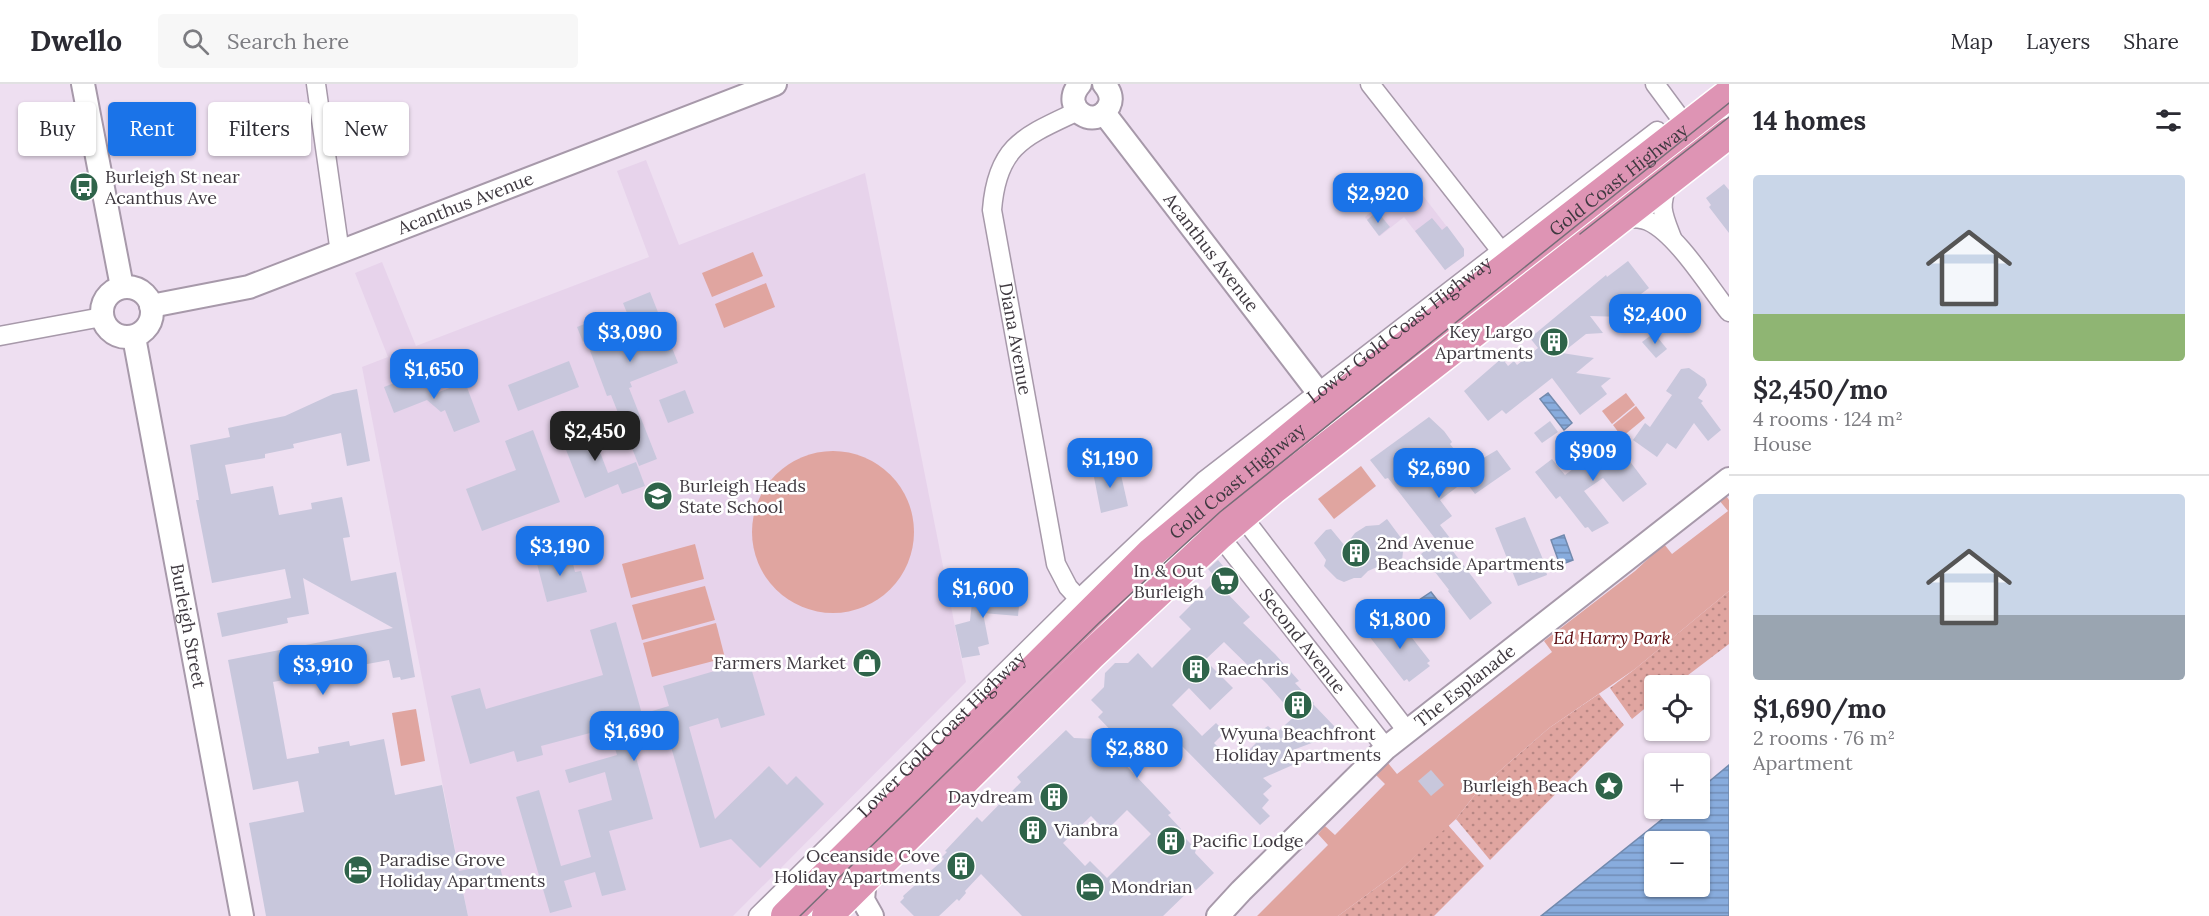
<!DOCTYPE html>
<html lang="en">
<head>
<meta charset="utf-8">
<style>
	body { margin:0; font-family:Lora,serif; background:#f7f7f7; color:#2b2b33; height:100vh; display:flex; flex-direction:column; font-size:22px; white-space:nowrap }
	* { box-sizing:border-box; margin:0 }
	p { font-size:20px; color:#7c7c81 }
	.icon { flex:none; width:33px; height:33px; fill:none; stroke:currentColor; stroke-width:2; stroke-linecap:round; stroke-linejoin:round }
	.map { position:relative; flex:1; overflow:hidden }
	.drawer { display:flex; flex-direction:column; background:#fff; width:480px }
	.drawer>* { flex:none }
	.banner { position:absolute; left:18px; top:18px; width:570px; height:54px; display:flex; gap:12px }
	.controls { position:absolute; left:1644px; top:591px; display:grid; gap:12px }
	.controls a { display:grid; place-items:center; width:66px; height:66px; border-radius:6px; background:#fff; box-shadow:0 2px 4px #0004; font-size:30px }
	.price { position:absolute; translate:-50% -51px; padding:0 14px; border-radius:12px; background:#1a73e8; color:#fff; font-size:20px; line-height:39px; filter:drop-shadow(0 2px 3px #0008) }
	.price::after { content:''; position:absolute; left:50%; top:36px; width:18px; height:14px; margin-left:-9px; background:inherit; clip-path:polygon(0 0,100% 0,50% 100%) }
	.price.current { background:#222; color:#fff }
	ul { padding:0; list-style:none }
	li { display:grid; align-content:center; gap:12px; height:318px; padding:0 24px }
	li+li { border-top:2px solid #e1e1e2 }
	li span { display:grid; place-items:center; height:186px; border-radius:6px; color:#555 }
	li>.icon { margin-inline-start:auto }
	span .icon { width:108px; height:108px; fill:#fffc; stroke-width:1 }
	li b { font-size:26px }
	h2 { display:flex; justify-content:space-between; align-items:center; height:72px; padding:0 24px; font-size:26px }
	.tag { padding:0 21px; border-radius:6px; background:#fff; box-shadow:0 2px 4px #0004; font-size:21px; line-height:54px }
	.tag.current { background:#1a73e8; color:#fff }
	header { display:flex; align-items:center; gap:36px; box-sizing:border-box; height:84px; padding:0 30px; background:#fff; border-bottom:2px solid #e1e1e2 }
	header strong { font-size:28px }
	nav { display:flex; gap:33px; margin-inline-start:auto; font-size:21px }
	.search { width:420px; height:54px; background:#f7f7f7; display:flex; align-items:center; gap:15px; box-sizing:border-box; padding:0 21px; border-radius:6px; color:#7c7c81; font-size:22px }
	main { display:flex; flex:1; min-height:0 }
	.map>svg:first-child { display:block }
	.built { fill:#e7d3eb }
	.grass { fill:url(#grass-dots) }
	.green { fill:#e0a5a0 }
	.water { fill:url(#water-rules); stroke:#728aae; stroke-width:1.5; fill-rule:evenodd }
	.building { fill:#c8c7dc; fill-rule:evenodd }
	.lines { fill:none; stroke-linecap:round; stroke-linejoin:round }
	.minor-casing { stroke:#a799aa; stroke-width:21 }
	.tertiary-casing { stroke:#a799aa; stroke-width:26 }
	.trunk-casing { stroke:#fff; stroke-width:33 }
	.minor { stroke:#fff; stroke-width:18 }
	.tertiary { stroke:#fff; stroke-width:22 }
	.trunk { stroke:#de94b4; stroke-width:30 }
	.tram { stroke:#776e78; stroke-width:1.5 }
	.labels { text-anchor:middle; stroke-width:5; stroke-linejoin:round; paint-order:stroke }
	.poi-label { font-size:18px; fill:#3f3940; stroke:#fff; text-anchor:start }
	.street-label { font-size:18px; fill:#3f3940; stroke:#fff }
	.park-label { font-size:18px; font-style:italic; fill:#5b0a0e; stroke:#fff }
</style>
</head>
<body>
<header>
<strong>Dwello</strong>
<div class="search"><svg class="icon" aria-label="search" viewBox="0 0 24 24"><circle cx="10" cy="10" r="6"/><path d="M15 15l6 6"/></svg>Search here</div>
<nav><a>Map</a><a>Layers</a><a>Share</a></nav>
</header>
<main>
<div class="map">
<svg width="1729" height="832" viewBox="0 0 1729 832">
	<defs>
		<pattern id="grass-dots" width="8" height="8" patternUnits="userSpaceOnUse" patternTransform="scale(1.5)"><rect width="8" height="8" fill="#e0a5a0"/><path d="M2 2h.1M6 6h.1" fill="none" stroke="#b78784" stroke-width="1.8" stroke-linecap="round"/></pattern>
		<pattern id="water-rules" width="6" height="5" patternUnits="userSpaceOnUse" patternTransform="scale(1.5)"><rect width="6" height="5" fill="#88acdd"/><path d="M0 2.5h6" fill="none" stroke="#718db5"/></pattern>
	</defs>
	<rect width="100%" height="100%" fill="#eedff1"/>
	<!-- built -->
	<g class="built">
		<polygon points="646,76 679,161 865,89 966,598 733,832 468,832 362,283 388,273 355,189 382,178 416,262 649,173 617,87"/>
		<polygon points="1411,96 1464,165 1464,172 1445,186 1404,133 1380,152 1365,133"/>
	</g>
	<!-- grass -->
	<g class="grass">
		<polygon points="1729,507 1729,560 1675,601 1654,602 1654,617 1632,635 1610,604 1635,585"/>
		<polygon points="1599,610 1624,641 1490,776 1456,735 1481,703 1549,644"/>
		<polygon points="1448,741 1484,782 1434,832 1338,832 1399,787"/>
	</g>
	<!-- green -->
	<g class="green">
		<polygon points="753,168 763,192 712,213 702,189"/>
		<polygon points="766,199 775,223 724,244 715,220"/>
		<polygon points="1626,309 1635,321 1612,340 1602,327"/>
		<polygon points="1636,322 1645,334 1622,353 1613,341"/>
		<circle cx="833" cy="448" r="81"/>
		<polygon points="1361,382 1376,402 1334,435 1318,415"/>
		<polygon points="1725,410 1729,416 1729,507 1635,585 1549,644 1481,703 1456,735 1399,787 1338,832 1257,832 1328,761 1318,750 1325,742 1335,751 1385,700 1376,691 1388,679 1397,690 1552,568 1544,557 1635,487 1664,460 1672,470 1728,427 1719,416"/>
		<polygon points="695,460 704,495 631,514 622,480"/>
		<polygon points="705,502 715,536 642,556 632,521"/>
		<polygon points="716,539 725,574 652,593 643,559"/>
		<polygon points="416,625 425,677 401,682 392,629"/>
	</g>
	<!-- water -->
	<g class="water">
		<polygon points="1548,309 1572,339 1564,346 1540,315"/>
		<polygon points="1564,451 1573,476 1560,481 1551,456"/>
		<polygon points="1431,508 1442,522 1435,532 1434,545 1430,548 1426,544 1423,534 1411,524 1413,520"/>
		<path d="M1729,681V832H1541L1675,725L1700,724V705ZM1654,758H1700V802H1654Z"/>
	</g>
	<!-- building -->
	<g class="building">
		<polygon points="1724,100 1729,106 1729,149 1709,123 1711,121 1706,114"/>
		<polygon points="1377,127 1390,143 1379,152 1367,136"/>
		<polygon points="1432,134 1442,146 1447,142 1464,165 1464,172 1445,186 1415,147"/>
		<polygon points="1628,177 1649,204 1641,210 1648,219 1612,217 1625,233 1590,232 1603,249 1586,250 1562,269 1594,274 1576,289 1611,294 1601,302 1607,310 1580,331 1552,294 1506,330 1502,326 1488,337 1464,307 1502,274 1508,282 1514,277 1517,281 1538,264 1530,254 1606,191 1607,193"/>
		<polygon points="650,208 678,279 630,298 632,303 629,304 657,375 639,382 611,311 607,312 586,256 583,258 577,243 602,233 608,248 631,239 623,219"/>
		<polygon points="1654,249 1667,265 1656,274 1642,258"/>
		<polygon points="569,277 579,303 518,327 508,301"/>
		<polygon points="1689,284 1705,295 1707,301 1698,314 1703,317 1701,319 1721,346 1708,357 1694,339 1676,365 1667,359 1657,373 1633,356 1645,339 1650,343 1672,311 1666,307 1681,285"/>
		<polygon points="425,287 434,310 465,298 480,338 454,348 445,326 441,328 427,316 394,329 384,303"/>
		<polygon points="357,305 370,377 347,382 341,349 293,360 294,364 265,370 265,374 225,381 231,410 273,402 279,431 312,425 311,419 342,413 350,453 343,454 351,497 396,488 415,593 401,596 400,593 393,594 389,576 335,586 336,591 307,597 306,592 273,598 287,675 319,669 318,663 349,657 350,662 384,655 395,711 442,701 459,787 499,779 503,795 462,803 468,832 266,832 249,739 304,728 298,697 253,706 228,576 393,544 303,494 309,530 287,534 288,539 222,553 217,529 291,514 285,485 212,499 196,416 199,416 190,361 230,353 228,344 285,332 333,310"/>
		<polygon points="685,306 694,329 668,339 659,316"/>
		<polygon points="586,332 608,389 636,378 645,402 622,410 618,400 585,414 557,343"/>
		<polygon points="1429,333 1444,347 1452,358 1450,360 1468,383 1497,366 1511,385 1475,410 1465,397 1440,416 1452,432 1440,441 1453,458 1451,459 1455,464 1452,466 1492,519 1470,536 1448,507 1449,506 1421,470 1437,457 1388,394 1385,395 1370,376"/>
		<polygon points="1550,337 1558,348 1542,359 1534,349"/>
		<polygon points="533,346 560,418 482,447 466,405 516,386 505,357"/>
		<polygon points="1613,355 1647,400 1623,418 1603,394 1584,407 1609,439 1592,448 1588,443 1585,444 1560,412 1556,415 1535,388 1552,375 1565,391"/>
		<polygon points="1119,382 1128,422 1101,429 1093,388"/>
		<polygon points="1525,433 1542,473 1547,491 1518,502 1495,444"/>
		<polygon points="1387,435 1404,458 1402,477 1389,487 1384,480 1368,487 1361,494 1354,494 1344,498 1337,495 1324,482 1326,476 1314,459 1326,446 1331,445 1345,462 1355,449 1366,442 1379,441"/>
		<polygon points="570,467 575,488 581,487 587,508 547,518 536,476"/>
		<path d="M1218,476L1235,496L1224,506L1250,533L1243,539L1275,570L1299,597L1295,599L1314,619L1313,620L1335,643L1325,654L1293,666L1301,674L1295,680L1263,694L1272,702L1263,710L1269,716L1262,724L1270,732L1260,741L1180,660L1162,678L1138,654L1118,673L1171,729L1168,731L1181,745L1180,749L1196,765L1195,769L1214,789L1196,806L1193,803L1163,832H1022L981,790L965,807L966,809L959,817L957,815L939,832H914L900,818L904,814L903,812L944,775L942,773L947,768L945,767L977,733L982,738L1021,698L1017,693L1066,646L1074,654L1120,656L1098,633L1103,628L1091,616L1104,603L1105,589L1115,579H1128L1138,569L1152,584L1191,545L1179,533L1217,495L1208,485ZM1224,558L1267,600L1295,632L1276,649L1268,642L1260,647L1252,656L1256,659L1235,680L1214,659L1225,648L1216,639L1202,652L1172,621L1189,604L1210,626L1233,604L1205,576ZM1127,726L1151,750L1107,794L1090,777L1085,782L1063,759L1091,732L1106,747Z"/>
		<polygon points="974,498 977,498 979,510 980,508 1020,512 1018,532 983,529 989,560 978,563 980,571 962,574 955,541 970,537"/>
		<polygon points="1395,532 1430,577 1427,579 1430,582 1409,598 1407,595 1404,597 1369,552"/>
		<polygon points="616,538 642,630 669,622 663,602 749,577 765,631 721,644 718,634 689,643 715,735 769,682 787,701 796,692 824,720 760,784 731,755 700,764 667,649 632,659 653,735 609,747 626,806 602,812 595,788 564,797 572,823 550,829 516,713 539,706 561,782 591,773 578,726 612,716 605,688 569,699 565,686 617,671 609,644 541,662 543,671 517,678 514,667 470,680 451,612 480,604 486,625 603,591 590,546"/>
		<polygon points="1431,686 1444,701 1431,712 1418,697"/>
	</g>
	<g class="lines">
		<!-- minor casing -->
		<g class="minor-casing">
			<g id="minor">
				<polyline points="316,0 340,169"/>
				<polyline points="1370,0 1501,167"/>
				<polyline points="1655,0 1678,31"/>
				<path id="s1" d="M1078,27C1025,52 997,61 992,126L1056,480L1068,503L1079,515"/>
				<path d="M1668,98C1659,124 1662,128 1672,154"/>
				<path d="M1620,134C1630,134 1639,133 1648,137C1677,150 1709,203 1729,228"/>
				<polyline points="0,252 102,233"/>
				<polyline points="1242,432 1407,647"/>
				<path id="s2" d="M1219,451L1386,664"/>
				<path id="s3" d="M758,832L1079,515L1205,396L1657,47"/>
			</g>
		</g>
		<!-- tertiary casing -->
		<g class="tertiary-casing">
			<g id="tertiary">
				<polyline points="83,0 122,203"/>
				<path d="M1080,0C1058,25 1097,48 1109,22C1113,14 1109,6 1104,0"/>
				<path id="s4" d="M1104,29L1318,308"/>
				<circle cx="127" cy="228" r="25"/>
				<path id="s5" d="M151,222L249,203L775,0"/>
				<path id="s6" d="M134,253L242,832"/>
				<polyline points="865,794 863,816 872,832"/>
				<path id="s7" d="M1218,832L1241,807L1386,664L1729,395"/>
			</g>
		</g>
		<!-- trunk casing -->
		<g class="trunk-casing">
			<g id="trunk">
				<path id="s8" d="M786,832L1152,468L1332,319L1729,10"/>
				<polyline points="827,832 1091,571 1219,451 1272,406 1729,49"/>
			</g>
		</g>
		<!-- minor -->
		<use href="#minor" class="minor"/>
		<!-- tertiary -->
		<use href="#tertiary" class="tertiary"/>
		<!-- trunk -->
		<use href="#trunk" class="trunk"/>
		<!-- tram -->
		<g class="tram">
			<polyline points="1580,150 1729,33"/>
			<polyline points="800,832 1100,538 1220,428 1729,19"/>
		</g>
	</g>
	<!-- icons -->
	<defs>
		<g id="bus-disc" transform="scale(1.5)"><circle r="9.5" fill="#2f644a" stroke="#fff"/><path d="M-5-6H5V4H4V6H2V4H-2V6H-4V4H-5ZM-3.5-4V0h7V-4ZM-3.5 1.2v1.5H-2V1.2ZM2 1.2v1.5H3.5V1.2Z" fill="#fff"/></g>
		<g id="building-disc" transform="scale(1.5)"><circle r="9.5" fill="#2f644a" stroke="#fff"/><path d="M-4-6H4V6H1V3H-1V6H-4ZM-2.5-4.3h1.7v1.8h-1.7ZM.8-4.3h1.7v1.8H.8ZM-2.5-1h1.7V.8h-1.7ZM.8-1h1.7V.8H.8Z" fill="#fff"/></g>
		<g id="school-disc" transform="scale(1.5)"><circle r="9.5" fill="#2f644a" stroke="#fff"/><path d="M0-5L7-2L0 1L-7-2ZM-4 1L0 2.5L4 1V4Q0 6-4 4Z" fill="#fff"/></g>
		<g id="supermarket-disc" transform="scale(1.5)"><circle r="9.5" fill="#2f644a" stroke="#fff"/><path d="M-6-5.5h2.5l.6 2H6L4.5 2H-2.5L-4.4-4H-6ZM-1.5 3.2a1.3 1.3 0 1 0 .1 0ZM3 3.2a1.3 1.3 0 1 0 .1 0Z" fill="#fff"/></g>
		<g id="shop-disc" transform="scale(1.5)"><circle r="9.5" fill="#2f644a" stroke="#fff"/><path d="M-5-2.5h2.3a2.7 3.5 0 0 1 5.4 0H5L5.5 6h-11ZM-1.5-2.5h3a1.5 2.3 0 0 0-3 0Z" fill="#fff"/></g>
		<g id="sight-disc" transform="scale(1.5)"><circle r="9.5" fill="#2f644a" stroke="#fff"/><path d="M0-6L1.8-2.2L6-1.7L2.9 1.2L3.7 5.4L0 3.3L-3.7 5.4L-2.9 1.2L-6-1.7L-1.8-2.2Z" fill="#fff"/></g>
		<g id="hotel-disc" transform="scale(1.5)"><circle r="9.5" fill="#2f644a" stroke="#fff"/><path d="M-6-4.5h1.5V1H6V5H4.5V3h-9V5H-6ZM-4 0a1.8 1.8 0 1 1 3.6 0ZM.5 0V-2.5h3Q6-2.5 6 0Z" fill="#fff"/></g>
	</defs>
	<g fill-rule="evenodd">
		<use href="#bus-disc" x="84" y="103"/>
		<use href="#building-disc" x="1554" y="258"/>
		<use href="#school-disc" x="658" y="412"/>
		<use href="#building-disc" x="1356" y="469"/>
		<use href="#supermarket-disc" x="1225" y="497"/>
		<use href="#shop-disc" x="867" y="579"/>
		<use href="#building-disc" x="1196" y="585"/>
		<use href="#building-disc" x="1298" y="621"/>
		<use href="#sight-disc" x="1609" y="702"/>
		<use href="#building-disc" x="1054" y="713"/>
		<use href="#building-disc" x="1033" y="746"/>
		<use href="#building-disc" x="1171" y="757"/>
		<use href="#building-disc" x="961" y="782"/>
		<use href="#hotel-disc" x="358" y="786"/>
		<use href="#hotel-disc" x="1090" y="803"/>
	</g>
	<g class="labels">
		<!-- poi labels -->
		<g class="poi-label">
			<text x="105" y="99">Burleigh St near<tspan x="105" dy="21">Acanthus Ave</tspan></text>
			<text x="1533" y="254" text-anchor="end">Key Largo<tspan x="1533" dy="21">Apartments</tspan></text>
			<text x="679" y="408">Burleigh Heads<tspan x="679" dy="21">State School</tspan></text>
			<text x="1377" y="465">2nd Avenue<tspan x="1377" dy="21">Beachside Apartments</tspan></text>
			<text x="1204" y="493" text-anchor="end">In &amp; Out<tspan x="1204" dy="21">Burleigh</tspan></text>
			<text x="846" y="585" text-anchor="end">Farmers Market</text>
			<text x="1217" y="591">Raechris</text>
			<text x="1298" y="656" text-anchor="middle">Wyuna Beachfront<tspan x="1298" dy="21">Holiday Apartments</tspan></text>
			<text x="1588" y="708" text-anchor="end">Burleigh Beach</text>
			<text x="1033" y="719" text-anchor="end">Daydream</text>
			<text x="1054" y="752">Vianbra</text>
			<text x="1192" y="763">Pacific Lodge</text>
			<text x="940" y="778" text-anchor="end">Oceanside Cove<tspan x="940" dy="21">Holiday Apartments</tspan></text>
			<text x="379" y="782">Paradise Grove<tspan x="379" dy="21">Holiday Apartments</tspan></text>
			<text x="1111" y="809">Mondrian</text>
		</g>
		<!-- street labels -->
		<g class="street-label">
			<text dy="6" stroke="none"><textPath href="#s8" startOffset="1113">Gold Coast Highway</textPath></text>
			<text dy="6" stroke="none"><textPath href="#s5" startOffset="332">Acanthus Avenue</textPath></text>
			<text dy="6" stroke="none"><textPath href="#s4" startOffset="176">Acanthus Avenue</textPath></text>
			<text dy="6" stroke="none"><textPath href="#s3" startOffset="870">Lower Gold Coast Highway</textPath></text>
			<text dy="6" stroke="none"><textPath href="#s1" startOffset="272">Diana Avenue</textPath></text>
			<text dy="6" stroke="none"><textPath href="#s8" startOffset="627">Gold Coast Highway</textPath></text>
			<text dy="6" stroke="none"><textPath href="#s6" startOffset="294">Burleigh Street</textPath></text>
			<text dy="6" stroke="none"><textPath href="#s2" startOffset="135">Second Avenue</textPath></text>
			<text dy="6" stroke="none"><textPath href="#s7" startOffset="338">The Esplanade</textPath></text>
			<text dy="6" stroke="none"><textPath href="#s3" startOffset="258">Lower Gold Coast Highway</textPath></text>
		</g>
		<!-- park labels -->
		<g class="park-label">
			<text x="1612" y="560">Ed Harry Park</text>
		</g>
	</g>
</svg>
<div class="controls">
<a><svg class="icon" aria-label="locate" viewBox="0 0 24 24"><circle cx="12" cy="12" r="6"/><path d="M12 2v4M12 18v4M2 12h4M18 12h4"/></svg></a>
<a>+</a>
<a>−</a>
</div>
<b class="price" style="left:1378px;top:140px">$2,920</b>
<b class="price" style="left:1655px;top:261px">$2,400</b>
<b class="price" style="left:630px;top:279px">$3,090</b>
<b class="price" style="left:434px;top:316px">$1,650</b>
<b class="price current" style="left:595px;top:378px">$2,450</b>
<b class="price" style="left:1593px;top:398px">$909</b>
<b class="price" style="left:1110px;top:405px">$1,190</b>
<b class="price" style="left:1439px;top:415px">$2,690</b>
<b class="price" style="left:560px;top:493px">$3,190</b>
<b class="price" style="left:983px;top:535px">$1,600</b>
<b class="price" style="left:1400px;top:566px">$1,800</b>
<b class="price" style="left:323px;top:612px">$3,910</b>
<b class="price" style="left:634px;top:678px">$1,690</b>
<b class="price" style="left:1137px;top:695px">$2,880</b>
<div class="banner">
<a class="tag">Buy</a>
<a class="tag current">Rent</a>
<a class="tag">Filters</a>
<a class="tag">New</a>
</div>
</div>
<section class="drawer">
<h2>14 homes<svg class="icon" aria-label="filters" viewBox="0 0 24 24"><path d="M4 7h16M4 17h16"/><circle cx="9" cy="7" r="2"/><circle cx="15" cy="17" r="2"/></svg></h2>
<ul>
<li><span style="background:linear-gradient(#c9d6e8 75%,#8fb573 0)"><svg class="icon" aria-label="home" viewBox="0 0 24 24"><path d="M3 11l9-7 9 7M6 9v11h12V9"/></svg></span><div><b>$2,450/mo</b><p>4 rooms · 124 m²</p><p>House</p></div></li>
<li><span style="background:linear-gradient(#c9d6e8 65%,#9aa5b1 0)"><svg class="icon" aria-label="home" viewBox="0 0 24 24"><path d="M3 11l9-7 9 7M6 9v11h12V9"/></svg></span><div><b>$1,690/mo</b><p>2 rooms · 76 m²</p><p>Apartment</p></div></li>
</ul>
</section>
</main>
</body>
</html>
